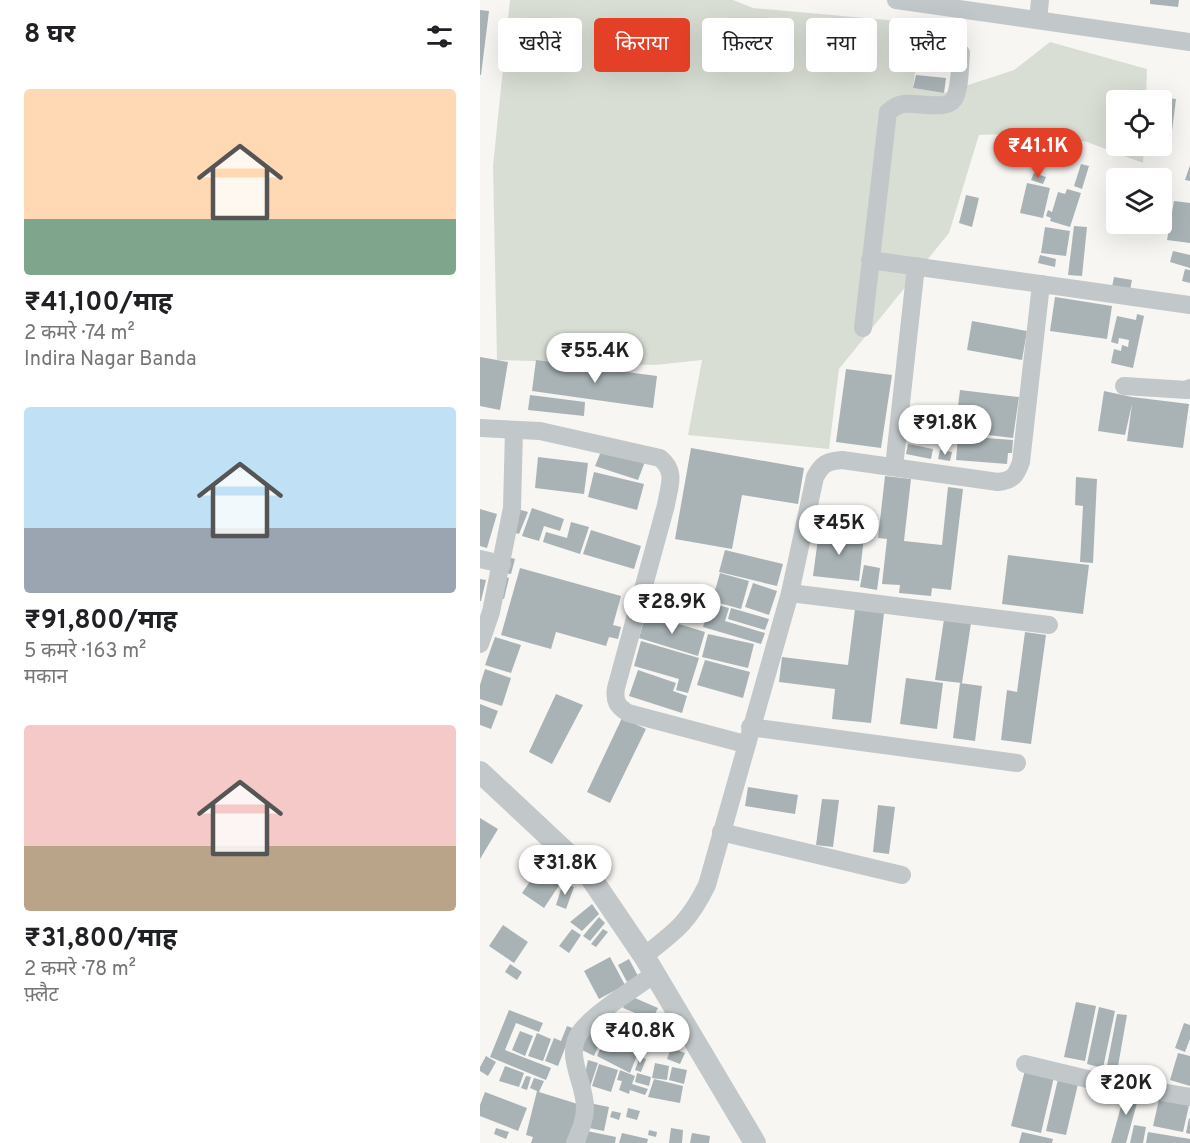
<!DOCTYPE html>
<html lang="hi">
<head>
<meta charset="utf-8">
<style>
	body { margin:0; font-family:Overpass,"Noto Sans Devanagari",sans-serif; background:#f6f6f6; color:#202124; height:100vh; display:flex; flex-direction:column; font-size:22px; white-space:nowrap }
	* { box-sizing:border-box; margin:0 }
	p { font-size:20px; color:#757577 }
	.icon { flex:none; width:33px; height:33px; fill:none; stroke:currentColor; stroke-width:2; stroke-linecap:round; stroke-linejoin:round }
	.map { position:relative; flex:1; overflow:hidden }
	.sheet { display:flex; flex-direction:column; background:#fff; width:480px }
	.sheet>* { flex:none }
	.hud { position:absolute; left:18px; top:18px; width:570px; height:54px; display:flex; gap:12px }
	.buttons { position:absolute; left:626px; top:90px; display:grid; gap:12px }
	.buttons a { display:grid; place-items:center; width:66px; height:66px; border-radius:6px; background:#fff; box-shadow:0 6px 24px #0002; font-size:30px }
	.price { position:absolute; translate:-50% -51px; padding:0 14px; border-radius:21px; background:#fff; color:#222; font-size:20px; line-height:39px; filter:drop-shadow(0 2px 3px #0008) }
	.price::after { content:''; position:absolute; left:50%; top:36px; width:18px; height:14px; margin-left:-9px; background:inherit; clip-path:polygon(0 0,100% 0,50% 100%) }
	.price.active { background:#e34027; color:#fff }
	ul { padding:0; list-style:none }
	li { display:grid; align-content:center; gap:12px; height:318px; padding:0 24px }
	li span { display:grid; place-items:center; height:186px; border-radius:6px; color:#555 }
	li>.icon { margin-inline-start:auto }
	span .icon { width:108px; height:108px; fill:#fffc; stroke-width:1 }
	li b { font-size:26px }
	h2 { display:flex; justify-content:space-between; align-items:center; height:72px; padding:0 24px; font-size:26px }
	.tag { padding:0 21px; border-radius:6px; background:#fff; box-shadow:0 6px 24px #0002; font-size:21px; line-height:54px }
	.tag.active { background:#e34027; color:#fff }
	main { display:flex; flex:1; min-height:0 }
	.map>svg:first-child { display:block }
	.green { fill:#d9ded4 }
	.building { fill:#a9b3b6 }
	.lines { fill:none; stroke-linecap:round; stroke-linejoin:round }
	.minor { stroke:#c2c7c9; stroke-width:18 }
	.tertiary { stroke:#c2c7c9; stroke-width:22 }
</style>
</head>
<body>
<main>
<section class="sheet">
<h2>8 घर<svg class="icon" aria-label="filters" viewBox="0 0 24 24"><path d="M4 7h16M4 17h16"/><circle cx="9" cy="7" r="2"/><circle cx="15" cy="17" r="2"/></svg></h2>
<ul>
<li><span style="background:linear-gradient(#ffd9b3 70%,#7fa58c 0)"><svg class="icon" aria-label="home" viewBox="0 0 24 24"><path d="M3 11l9-7 9 7M6 9v11h12V9"/></svg></span><div><b>₹41,100/माह</b><p>2 कमरे · 74 m²</p><p>Indira Nagar Banda</p></div></li>
<li><span style="background:linear-gradient(#bfe0f5 65%,#9aa5b1 0)"><svg class="icon" aria-label="home" viewBox="0 0 24 24"><path d="M3 11l9-7 9 7M6 9v11h12V9"/></svg></span><div><b>₹91,800/माह</b><p>5 कमरे · 163 m²</p><p>मकान</p></div></li>
<li><span style="background:linear-gradient(#f6c9c9 65%,#b9a48a 0)"><svg class="icon" aria-label="home" viewBox="0 0 24 24"><path d="M3 11l9-7 9 7M6 9v11h12V9"/></svg></span><div><b>₹31,800/माह</b><p>2 कमरे · 78 m²</p><p>फ़्लैट</p></div></li>
</ul>
</section>
<div class="map">
<svg width="710" height="1143" viewBox="0 0 710 1143">
	<rect width="100%" height="100%" fill="#f7f6f3"/>
	<!-- green -->
	<polygon class="green" points="30,0 253,0 273,8 441,23 433,88 464,93 534,70 570,42 667,69 666,100 636,100 636,146 664,146 663,163 607,142 553,133 499,135 469,233 359,369 349,449 208,435 222,360 175,365 17,360 13,166"/>
	<!-- building -->
	<g class="building">
		<polygon points="670,0 699,0 698,7 670,4"/>
		<polygon points="0,10 9,11 1,75 0,75"/>
		<polygon points="436,75 466,78 464,93 433,88"/>
		<polygon points="686,98 696,99 691,139 681,138"/>
		<polygon points="567,144 586,153 581,162 563,152"/>
		<polygon points="601,164 609,166 602,189 594,186"/>
		<polygon points="710,165 710,181 705,180"/>
		<polygon points="554,173 566,177 563,184 551,180"/>
		<polygon points="547,183 570,188 563,218 540,213"/>
		<polygon points="587,189 601,193 590,227 570,221 571,218 566,216 568,210 572,212 578,192 585,194"/>
		<polygon points="486,195 499,198 492,227 479,223"/>
		<polygon points="694,201 710,203 710,243 687,240"/>
		<polygon points="594,226 607,227 602,276 588,275"/>
		<polygon points="565,227 590,231 586,256 561,253"/>
		<polygon points="693,251 710,255 710,268 690,262"/>
		<polygon points="560,255 576,259 575,267 558,263"/>
		<polygon points="705,269 710,270 710,283 702,281"/>
		<polygon points="634,277 652,280 650,290 632,287"/>
		<polygon points="575,297 632,306 627,339 570,331"/>
		<polygon points="657,314 664,316 653,368 631,363 634,349 641,351 642,345 648,347 649,340 639,338 638,344 631,342 637,316 656,320"/>
		<polygon points="492,321 547,331 542,360 487,350"/>
		<polygon points="0,357 28,362 20,410 0,406"/>
		<polygon points="56,360 177,376 173,408 52,391"/>
		<polygon points="366,369 412,375 401,448 356,442"/>
		<polygon points="480,390 539,397 533,438 475,431"/>
		<polygon points="624,391 652,397 709,404 703,448 647,441 652,404 645,435 618,431"/>
		<polygon points="50,395 105,402 104,416 48,410"/>
		<polygon points="478,436 533,440 532,453 528,453 527,464 476,460"/>
		<polygon points="428,444 453,449 451,459 426,454"/>
		<polygon points="211,448 324,468 318,504 262,495 252,549 195,539"/>
		<polygon points="122,449 166,459 158,480 115,466"/>
		<polygon points="460,450 472,452 470,461 458,459"/>
		<polygon points="58,457 108,463 104,494 55,488"/>
		<polygon points="114,472 164,484 157,510 108,497"/>
		<polygon points="405,476 431,479 424,541 462,545 468,487 483,489 471,590 452,588 451,596 419,593 420,585 402,584 407,539 398,538"/>
		<polygon points="596,477 617,479 613,563 600,562 603,506 595,505"/>
		<polygon points="52,508 84,519 80,531 64,526 59,541 42,536"/>
		<polygon points="0,509 17,514 7,548 0,546"/>
		<polygon points="38,509 48,512 39,534 29,531"/>
		<polygon points="91,522 109,527 100,554 63,542 66,532 87,538"/>
		<polygon points="111,530 161,546 154,569 103,554"/>
		<polygon points="339,531 384,537 379,581 333,576"/>
		<polygon points="245,550 303,564 297,586 239,572"/>
		<polygon points="528,555 609,565 603,614 522,604"/>
		<polygon points="28,557 35,559 31,574 24,573"/>
		<polygon points="384,565 400,568 397,590 380,587"/>
		<polygon points="40,568 141,596 133,625 141,627 138,639 129,637 126,646 76,632 71,649 21,635"/>
		<polygon points="240,573 269,581 261,609 232,601"/>
		<polygon points="21,576 29,578 24,599 16,597"/>
		<polygon points="0,579 6,580 1,601 0,601"/>
		<polygon points="273,583 297,591 289,615 265,607"/>
		<polygon points="230,603 249,608 245,621 285,633 281,644 223,627"/>
		<polygon points="251,608 289,619 285,630 248,619"/>
		<polygon points="375,609 404,613 391,723 352,719 355,689 299,682 302,657 368,665"/>
		<polygon points="166,614 225,632 218,656 159,638"/>
		<polygon points="464,619 491,623 482,683 455,680"/>
		<polygon points="545,632 566,635 551,744 521,740 527,690 537,692"/>
		<polygon points="228,634 274,644 268,668 222,657"/>
		<polygon points="15,637 41,645 31,673 5,665"/>
		<polygon points="161,641 219,658 208,693 196,690 199,679 154,666"/>
		<polygon points="225,660 270,672 263,698 217,685"/>
		<polygon points="5,669 31,678 22,706 0,699 0,685"/>
		<polygon points="158,670 196,683 193,691 207,696 202,713 149,696"/>
		<polygon points="426,678 463,683 457,729 420,724"/>
		<polygon points="480,683 502,686 495,741 473,738"/>
		<polygon points="76,694 103,705 72,764 49,752"/>
		<polygon points="0,704 18,711 11,729 0,725"/>
		<polygon points="142,718 166,729 130,803 107,792"/>
		<polygon points="268,787 318,795 315,814 265,806"/>
		<polygon points="342,799 359,800 353,847 336,845"/>
		<polygon points="398,805 415,807 409,854 393,852"/>
		<polygon points="0,818 18,829 0,859"/>
		<polygon points="64,861 86,875 64,908 42,893"/>
		<polygon points="83,883 94,887 86,909 76,905"/>
		<polygon points="112,904 119,914 102,931 90,922"/>
		<polygon points="119,917 125,923 110,941 103,936"/>
		<polygon points="23,925 48,942 34,963 9,946"/>
		<polygon points="92,929 101,935 89,953 79,946"/>
		<polygon points="123,929 128,932 116,947 111,944"/>
		<polygon points="130,957 145,985 119,999 104,971"/>
		<polygon points="149,959 158,976 147,982 138,965"/>
		<polygon points="30,964 42,972 37,980 25,972"/>
		<polygon points="148,995 178,1008 172,1020 143,1008"/>
		<polygon points="596,1002 616,1006 605,1061 584,1057"/>
		<polygon points="619,1007 635,1011 623,1068 607,1064"/>
		<polygon points="29,1010 63,1023 59,1032 36,1023 25,1050 71,1068 66,1080 10,1057"/>
		<polygon points="637,1014 647,1015 637,1072 626,1071"/>
		<polygon points="173,1020 192,1026 188,1037 170,1031"/>
		<polygon points="704,1023 710,1025 710,1039 705,1052 695,1048"/>
		<polygon points="87,1026 98,1030 87,1043 78,1066 65,1061 74,1038 81,1041"/>
		<polygon points="109,1027 124,1032 114,1056 100,1049"/>
		<polygon points="40,1031 53,1036 45,1056 32,1050"/>
		<polygon points="128,1032 161,1045 150,1073 117,1056"/>
		<polygon points="57,1033 71,1039 63,1061 48,1056"/>
		<polygon points="191,1048 205,1053 200,1064 187,1059"/>
		<polygon points="698,1053 710,1056 710,1086 690,1080"/>
		<polygon points="6,1056 16,1062 8,1076 0,1071 0,1067"/>
		<polygon points="160,1057 166,1059 161,1072 155,1070"/>
		<polygon points="108,1060 118,1063 110,1087 105,1074"/>
		<polygon points="175,1063 189,1066 187,1080 172,1078"/>
		<polygon points="119,1064 138,1070 131,1092 112,1086"/>
		<polygon points="25,1066 44,1073 39,1087 19,1081"/>
		<polygon points="546,1066 575,1073 561,1133 531,1126"/>
		<polygon points="192,1067 207,1070 204,1084 189,1080"/>
		<polygon points="140,1070 155,1076 152,1084 168,1089 165,1095 150,1090 149,1094 139,1090 142,1081 137,1080"/>
		<polygon points="157,1073 171,1077 169,1086 155,1082"/>
		<polygon points="46,1076 51,1077 47,1090 41,1088"/>
		<polygon points="54,1078 64,1081 59,1092 101,1105 90,1143 51,1143 53,1137 46,1135 57,1091 50,1088"/>
		<polygon points="174,1079 203,1086 200,1103 168,1097"/>
		<polygon points="578,1079 598,1084 586,1135 566,1131"/>
		<polygon points="646,1088 660,1092 646,1143 631,1143"/>
		<polygon points="5,1092 47,1108 38,1131 0,1116 0,1105"/>
		<polygon points="680,1095 710,1101 703,1132 673,1126"/>
		<polygon points="109,1103 129,1107 124,1131 104,1127"/>
		<polygon points="148,1108 160,1111 157,1120 146,1117"/>
		<polygon points="132,1111 141,1113 139,1120 130,1117"/>
		<polygon points="709,1118 710,1119 710,1134 706,1133"/>
		<polygon points="654,1125 666,1127 663,1143 650,1143"/>
		<polygon points="16,1128 29,1132 26,1139 14,1134"/>
		<polygon points="191,1128 203,1130 202,1143 189,1143"/>
		<polygon points="169,1130 177,1132 176,1137 168,1135"/>
		<polygon points="107,1131 136,1137 135,1143 105,1143"/>
		<polygon points="542,1132 573,1139 572,1143 539,1143"/>
		<polygon points="668,1132 710,1139 710,1143 666,1143"/>
		<polygon points="142,1133 168,1139 167,1143 139,1143"/>
		<polygon points="212,1133 230,1136 229,1143 210,1143"/>
	</g>
	<g class="lines">
		<!-- minor -->
		<g class="minor">
			<polyline points="416,0 710,42"/>
			<polyline points="558,20 560,0"/>
			<polyline points="390,260 710,305"/>
			<path d="M383,328L408,112C413,108 418,104 425,104C437,102 467,111 474,99C480,90 480,65 481,53"/>
			<polyline points="644,386 707,390 710,388"/>
			<path d="M0,428L60,431L180,458C197,472 189,486 186,505L136,688C134,701 137,706 148,713L265,744"/>
			<polyline points="414,467 436,266"/>
			<polyline points="0,559 22,564"/>
			<polyline points="310,593 569,625"/>
			<polyline points="0,644 11,612 32,508 34,430"/>
			<polyline points="270,727 537,763"/>
			<polyline points="241,832 422,875"/>
			<path d="M164,956C196,931 209,922 227,885L310,593L335,477C342,464 347,461 362,460L518,482C533,480 536,476 541,462L561,284"/>
			<polyline points="545,1064 616,1081 710,1097"/>
			<path d="M95,1143C100,1131 105,1120 105,1107C105,1082 83,1054 101,1031C117,1011 153,990 174,974"/>
		</g>
		<!-- tertiary -->
		<polyline class="tertiary" points="0,772 107,872 164,956 275,1143"/>
	</g>
</svg>
<div class="buttons">
<a><svg class="icon" aria-label="locate" viewBox="0 0 24 24"><circle cx="12" cy="12" r="6"/><path d="M12 2v4M12 18v4M2 12h4M18 12h4"/></svg></a>
<a><svg class="icon" aria-label="layers" viewBox="0 0 24 24"><path d="M12 4l9 5-9 5-9-5zM3 14l9 5 9-5"/></svg></a>
</div>
<b class="price active" style="left:558px;top:179px">₹41.1K</b>
<b class="price" style="left:115px;top:384px">₹55.4K</b>
<b class="price" style="left:465px;top:456px">₹91.8K</b>
<b class="price" style="left:359px;top:556px">₹45K</b>
<b class="price" style="left:192px;top:635px">₹28.9K</b>
<b class="price" style="left:85px;top:896px">₹31.8K</b>
<b class="price" style="left:160px;top:1064px">₹40.8K</b>
<b class="price" style="left:646px;top:1116px">₹20K</b>
<div class="hud">
<a class="tag">खरीदें</a>
<a class="tag active">किराया</a>
<a class="tag">फ़िल्टर</a>
<a class="tag">नया</a>
<a class="tag">फ़्लैट</a>
</div>
</div>
</main>
</body>
</html>
